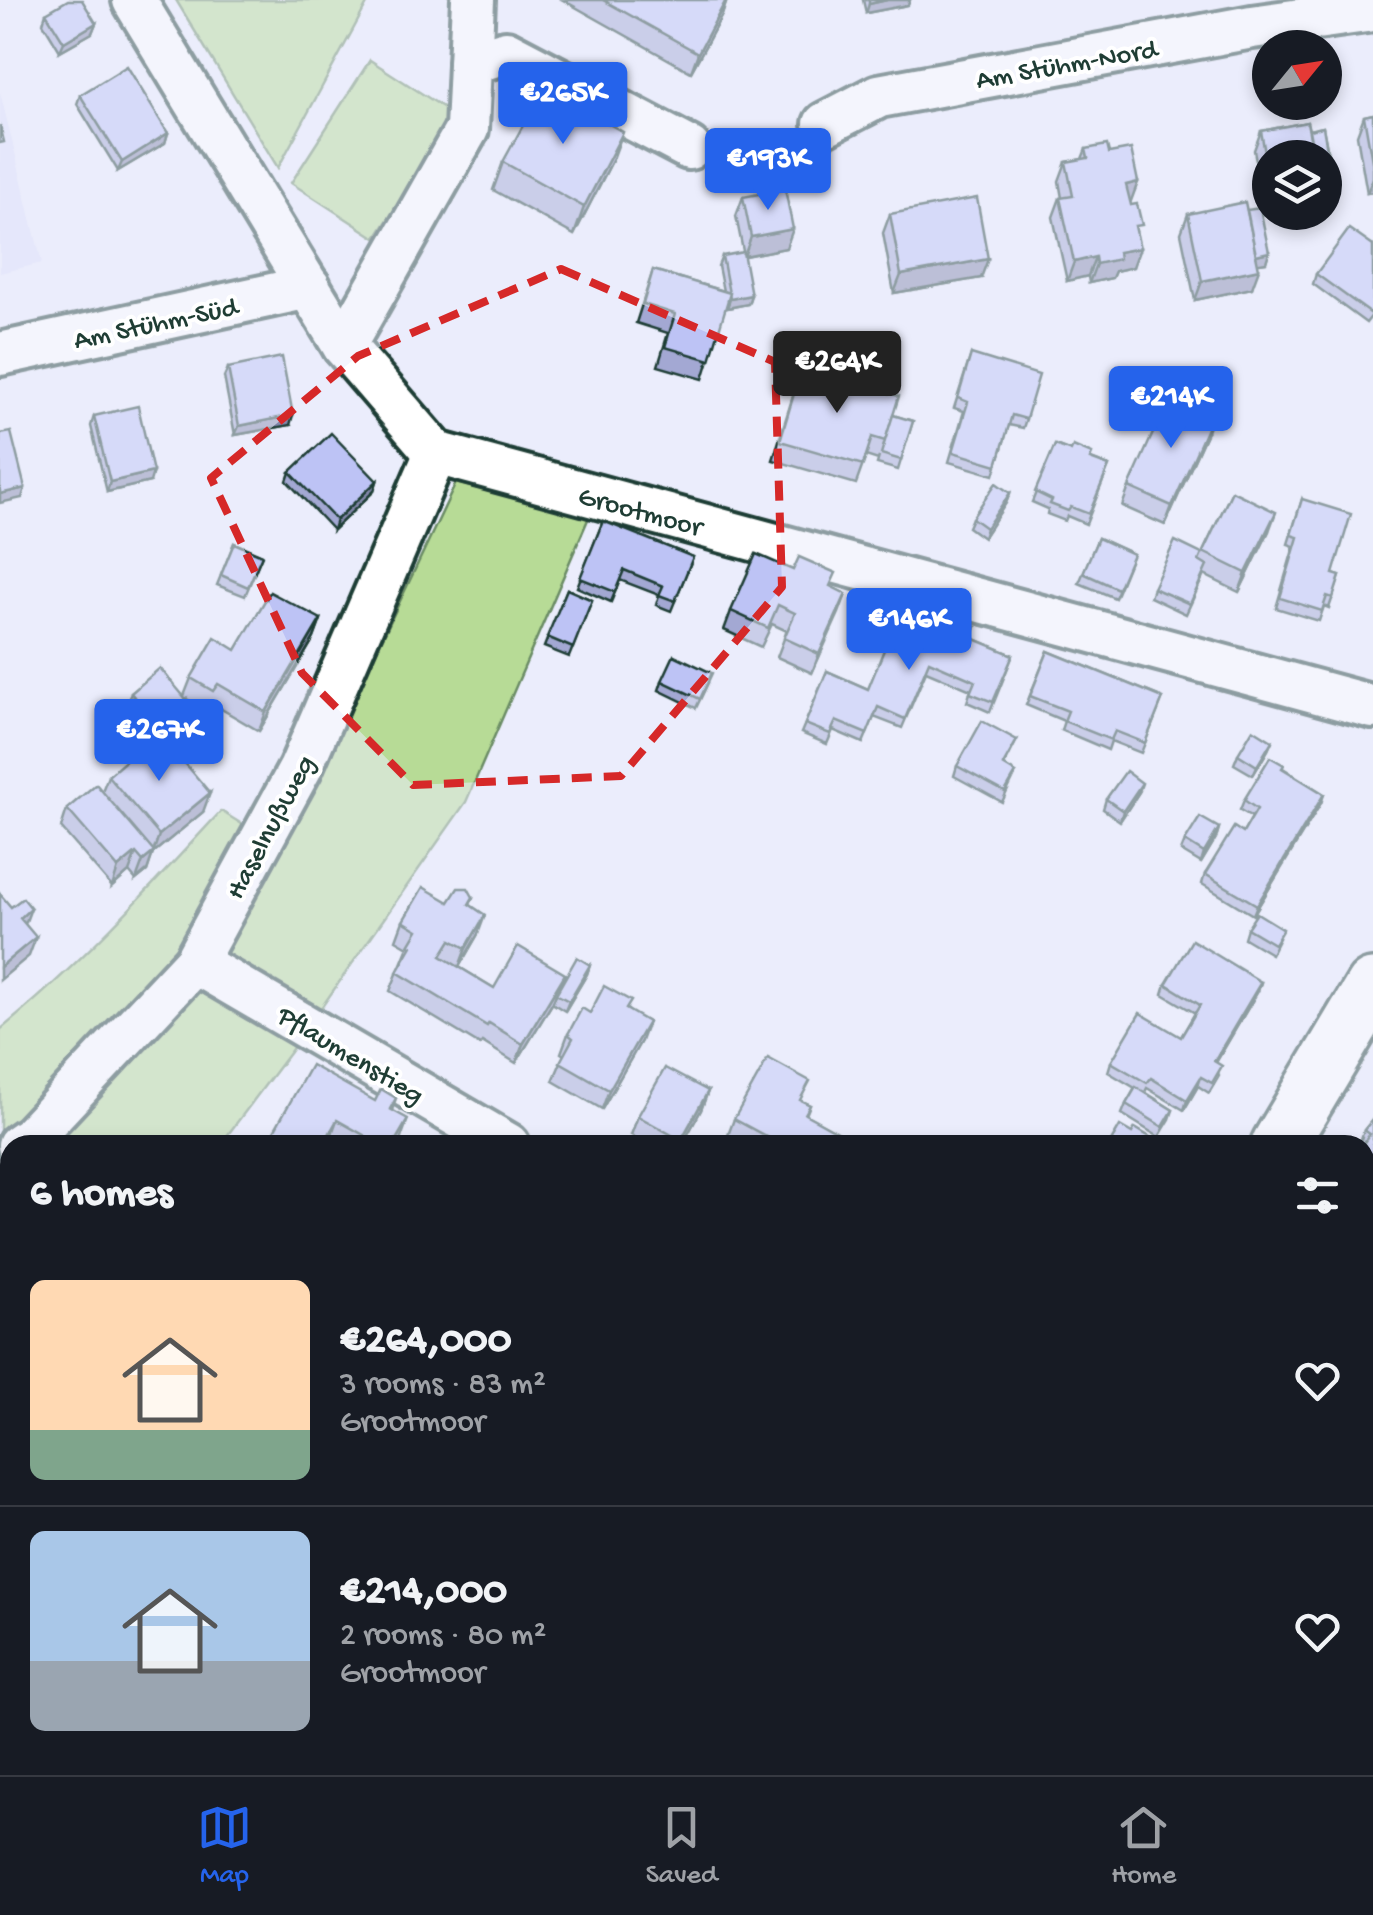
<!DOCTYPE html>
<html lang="en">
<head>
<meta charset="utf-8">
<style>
	body { margin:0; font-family:"Gochi Hand",sans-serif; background:#20242c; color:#f1f3f6; height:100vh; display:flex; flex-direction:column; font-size:38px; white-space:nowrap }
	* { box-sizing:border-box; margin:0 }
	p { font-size:32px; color:#9ea1a6 }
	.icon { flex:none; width:55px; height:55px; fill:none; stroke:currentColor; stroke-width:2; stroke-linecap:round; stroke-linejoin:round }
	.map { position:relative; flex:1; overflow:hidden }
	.details { position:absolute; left:0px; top:1135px; width:1375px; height:640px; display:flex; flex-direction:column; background:#171b24; border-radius:30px 30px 0 0; box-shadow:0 5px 15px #0003 }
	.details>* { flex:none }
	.needle { width:65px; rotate:60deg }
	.controls { position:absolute; left:1252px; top:30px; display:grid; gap:20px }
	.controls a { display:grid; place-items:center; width:90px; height:90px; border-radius:50%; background:#171b24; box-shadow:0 5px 15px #0003; font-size:50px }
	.price { position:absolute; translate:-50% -85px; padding:0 22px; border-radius:10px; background:#2563eb; color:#fff; font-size:32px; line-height:65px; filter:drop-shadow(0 2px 5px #0008) }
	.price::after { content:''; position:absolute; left:50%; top:60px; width:30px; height:22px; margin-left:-15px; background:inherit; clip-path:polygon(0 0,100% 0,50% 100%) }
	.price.current { background:#222; color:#fff }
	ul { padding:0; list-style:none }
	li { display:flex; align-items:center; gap:30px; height:250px; padding:0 30px }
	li+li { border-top:2px solid #363941 }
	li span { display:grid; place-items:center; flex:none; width:280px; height:200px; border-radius:15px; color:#555 }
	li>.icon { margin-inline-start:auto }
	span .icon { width:120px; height:120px; fill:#fffc; stroke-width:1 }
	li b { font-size:42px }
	h2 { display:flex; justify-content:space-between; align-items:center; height:120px; padding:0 30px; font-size:42px }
	.menu { display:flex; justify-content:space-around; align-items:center; height:140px; border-top:2px solid #363941; background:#171b24; font-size:28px; color:#9ea1a6 }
	.menu a { display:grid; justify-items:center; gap:5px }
	.menu .current { color:#2563eb }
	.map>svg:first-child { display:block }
	.built { fill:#dde0fa }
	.green { fill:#b7db96; stroke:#6b8c65; stroke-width:2.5 }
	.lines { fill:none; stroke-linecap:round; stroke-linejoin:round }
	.minor-casing { stroke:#1f3d34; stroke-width:50 }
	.secondary-casing { stroke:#1f3d34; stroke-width:62 }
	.minor { stroke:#fff; stroke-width:42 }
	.secondary { stroke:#fff; stroke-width:55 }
	.wall { fill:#a3a8d3; stroke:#1f3d34; stroke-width:2.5 }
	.shaded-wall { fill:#8488ac; stroke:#1f3d34; stroke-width:2.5 }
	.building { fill:#bdc3f5; stroke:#1f3d34; stroke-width:2.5 }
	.marked { fill:none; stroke:#d62828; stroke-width:8; stroke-dasharray:20 12; stroke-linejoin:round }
	.labels { text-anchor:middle; stroke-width:8; stroke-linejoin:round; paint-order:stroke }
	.street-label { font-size:28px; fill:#1f3d34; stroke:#fff }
</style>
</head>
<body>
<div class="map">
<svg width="1373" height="1775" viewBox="0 0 1373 1775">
	<rect width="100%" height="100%" fill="#ebedfc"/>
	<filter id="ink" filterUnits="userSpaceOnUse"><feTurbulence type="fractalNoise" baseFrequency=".01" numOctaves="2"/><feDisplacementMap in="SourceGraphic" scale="20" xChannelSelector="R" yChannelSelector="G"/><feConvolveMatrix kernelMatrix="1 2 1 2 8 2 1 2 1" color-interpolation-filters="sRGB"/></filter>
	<g filter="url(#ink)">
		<!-- built -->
		<polygon class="built" points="0,92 42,263 0,273"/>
		<!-- green -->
		<g class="green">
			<polygon points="176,0 369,0 278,168"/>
			<polygon points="370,60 455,115 376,238 291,183"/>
			<path d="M456,483L589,517L466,802L290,1052L220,1145H10V1376L0,1386V1030C81,964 150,888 221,811L245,826L280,854Z"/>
		</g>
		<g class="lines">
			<!-- minor casing -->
			<g class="minor-casing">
				<g id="minor">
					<polyline points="134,0 344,346 436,453 1373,707"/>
					<polyline points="470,63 506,52 689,148"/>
					<polyline points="825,124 879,96 1252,27 1373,10"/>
					<polyline points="344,346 467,129 473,0"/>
					<polyline points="0,354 309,287"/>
					<polyline points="195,962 508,1145"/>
					<polyline points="19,1145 32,1136 195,962 300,769 436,453"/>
					<polyline points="1365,1279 1373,1285"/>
					<polyline points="0,1534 10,1542"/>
					<polyline points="294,1765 307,1775"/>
					<polyline points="1080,1765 1092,1775"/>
				</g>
			</g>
			<!-- secondary casing -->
			<g class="secondary-casing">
				<g id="secondary">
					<polyline points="1279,1145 1373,987"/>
					<polyline points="889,1775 895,1765"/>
					<polyline points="935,1775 941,1765"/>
				</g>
			</g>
			<!-- minor -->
			<use href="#minor" class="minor"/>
			<!-- secondary -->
			<use href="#secondary" class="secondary"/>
		</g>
		<!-- wall -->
		<g class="wall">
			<polygon points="563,0 727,0 722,15 691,72"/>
			<polygon points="863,0 910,0 908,5 866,13"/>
			<polygon points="46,13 96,23 92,33 60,51 43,23"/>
			<polygon points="80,95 168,133 165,143 118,171 77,104"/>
			<polygon points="1373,114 1373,192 1367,193 1357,135 1364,116"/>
			<polygon points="1307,122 1309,130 1323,127 1331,171 1328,180 1325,181 1325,158 1270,158 1270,212 1275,212 1266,214 1254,150 1261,131"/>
			<polygon points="1086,149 1109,153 1138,182 1130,201 1137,236 1133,267 1115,271 1112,278 1089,283 1088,276 1067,281 1053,217 1060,198 1062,198 1059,181 1066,162 1082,159"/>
			<polygon points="613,159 574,235 493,190 503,162"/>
			<polygon points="743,197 786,248 744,256 736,216"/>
			<polygon points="1247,210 1269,252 1266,262 1258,263 1252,288 1195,300 1181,233 1188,214"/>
			<polygon points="890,214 981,278 894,293 883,233"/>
			<polygon points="1373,246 1373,314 1366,323 1313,284 1316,274"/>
			<polygon points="722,256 751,295 748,304 727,308 726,305 703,379 658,366 668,333 636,323 653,270 723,291 718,266"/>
			<polygon points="971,354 1026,419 1023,428 1009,425 994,475 949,462 964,411 954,408"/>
			<polygon points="802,367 893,415 913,421 898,470 877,464 879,457 878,460 866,456 856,484 773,460"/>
			<polygon points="228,368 290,425 235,435 224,377"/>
			<polygon points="94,416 150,482 107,492 91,426"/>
			<polygon points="1206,434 1165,525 1122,506 1129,487"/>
			<polygon points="1055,445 1109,466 1086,524 1067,516 1065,521 1047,514 1048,509 1032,502"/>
			<polygon points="290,472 377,481 374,491 333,530 287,481"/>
			<polygon points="1232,491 1269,531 1239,592 1204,575 1186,614 1150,597 1153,588 1202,554"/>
			<polygon points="1010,493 1006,503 983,538 968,527 972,518"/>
			<polygon points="1302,499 1333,574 1340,576 1329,608 1324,606 1319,621 1276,608 1294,546 1288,544"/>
			<polygon points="603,521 693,557 671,611 656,605 659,595 620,580 611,602 577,587"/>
			<polygon points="1098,538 1133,554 1115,598 1079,583"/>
			<polygon points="234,543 262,555 245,596 217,585"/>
			<polygon points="831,587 846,594 812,673 777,657 787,631 772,624 761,647 724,630 731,611"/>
			<polygon points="567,589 592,600 569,657 544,647"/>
			<polygon points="321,619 314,638 259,731 211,703 206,710 185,698 186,699 183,709 153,734 127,703 131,693 184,696 191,678 236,650"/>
			<polygon points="972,638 1013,655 990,712 967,702 971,690 926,671 902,728 874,717 863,743 833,730 827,744 801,733 827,671 868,689"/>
			<polygon points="1048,651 1163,698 1141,753 1111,741 1108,750 1061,730 1064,721 1026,705"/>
			<polygon points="662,681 708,683 696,708 659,690"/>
			<polygon points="1017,740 1004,766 1016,773 1002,802 954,776 957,766"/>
			<polygon points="1272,741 1268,750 1253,775 1234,764 1238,754"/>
			<polygon points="1283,768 1324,794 1321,803 1253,915 1202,884 1205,874 1243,833 1252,817 1240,810 1244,800"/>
			<polygon points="108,776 203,812 153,853 147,871 136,880 129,872 112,887 61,828 67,809 102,791"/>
			<polygon points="1139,792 1120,821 1103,809 1106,799"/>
			<polygon points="1219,828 1216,838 1201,863 1181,851 1185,841"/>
			<polygon points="473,897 470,905 478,934 459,967 494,988 561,985 590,965 587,974 565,1011 552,1003 553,1002 516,1063 482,1042 480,1045 390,991 408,947 396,940 403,921 449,902"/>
			<polygon points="1247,928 1279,938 1271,954 1244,938"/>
			<polygon points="1261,982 1258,991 1216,1062 1219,1076 1209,1093 1198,1086 1184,1110 1147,1088 1145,1092 1173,1110 1170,1119 1159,1137 1122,1114 1126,1104 1135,1088 1108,1072 1111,1062 1181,1037 1195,1013 1163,994 1166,984"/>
			<polygon points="628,1010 641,1041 602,1109 553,1081 564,1055 561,1053 568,1034 590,1013"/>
			<polygon points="708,1091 701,1110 682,1145 649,1145 631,1135 638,1116"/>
			<polygon points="396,1098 392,1110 401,1138 397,1145 341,1145 330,1139 327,1145 269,1145 274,1131 375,1101"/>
			<polygon points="802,1102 810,1105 806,1115 861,1145 741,1145 727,1138 734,1119"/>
			<polygon points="1373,1119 1373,1193 1365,1187 1365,1145 1359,1145 1364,1130"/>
			<polygon points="1365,1368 1373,1374 1373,1459 1365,1452"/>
			<polygon points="10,1404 10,1466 0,1457 0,1415"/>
			<polygon points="10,1651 10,1683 0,1674"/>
			<polygon points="119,1765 266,1765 278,1775 113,1775"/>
			<polygon points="470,1765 535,1765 530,1775 489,1775"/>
			<polygon points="739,1765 795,1765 789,1775 742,1775 746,1769"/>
		</g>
		<!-- shaded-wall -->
		<g class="shaded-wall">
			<polygon points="727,0 722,15 691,72 698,53"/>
			<polygon points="887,0 910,0 908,5 866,13 869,4"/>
			<polygon points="96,23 92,33 60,51 64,42"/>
			<polygon points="623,132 613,159 574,235 584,207"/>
			<polygon points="168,133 165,143 118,171 122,162"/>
			<polygon points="1331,171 1328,180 1325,181 1325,172"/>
			<polygon points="1373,178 1373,192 1367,193"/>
			<polygon points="1138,182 1131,201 1119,204 1126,185"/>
			<polygon points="793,229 786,248 744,256 751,237"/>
			<polygon points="1140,248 1133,267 1115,271 1112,278 1089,283 1096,264 1118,252"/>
			<polygon points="1269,252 1266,262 1248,265 1251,256"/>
			<polygon points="1095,257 1088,276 1067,281 1074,262"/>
			<polygon points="988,259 981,278 894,293 901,275"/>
			<polygon points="1259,269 1252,288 1195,300 1202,281"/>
			<polygon points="751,295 748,304 727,308 730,299"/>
			<polygon points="293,415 290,425 235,435 239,426"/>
			<polygon points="1213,415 1206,434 1165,525 1172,506"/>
			<polygon points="153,472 150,482 107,492 110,482"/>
			<polygon points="377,481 374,491 333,530 336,520"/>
			<polygon points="25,488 22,498 0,503 0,494"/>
			<polygon points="1010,493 1006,503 983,538 986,528"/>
			<polygon points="1276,512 1269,531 1239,592 1246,573"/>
			<polygon points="846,594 839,613 812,673 819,654"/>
			<polygon points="321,619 314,638 259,731 266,712"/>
			<polygon points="186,699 183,709 153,734 156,724"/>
			<polygon points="1272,741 1268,750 1253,775 1257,766"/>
			<polygon points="1142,783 1139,792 1120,821 1123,811"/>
			<polygon points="210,793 203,812 153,853 147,871 136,880 143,861 153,853 159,835"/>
			<polygon points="1324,794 1321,803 1253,915 1257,905"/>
			<polygon points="1219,828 1216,838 1201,863 1204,853"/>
			<polygon points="136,853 129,872 112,887 118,868"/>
			<polygon points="31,908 24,927 20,918"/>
			<polygon points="485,915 478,934 459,967 466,948"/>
			<polygon points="36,937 29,956 0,980 0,967"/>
			<polygon points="590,965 587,974 565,1011 569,1001"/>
			<polygon points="565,974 558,993 556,994 553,1002 516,1063 523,1044"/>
			<polygon points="1261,982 1258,991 1211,1071 1214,1061"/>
			<polygon points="648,1022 641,1041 602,1109 609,1090"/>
			<polygon points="1201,1077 1198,1086 1184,1110 1187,1100"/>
			<polygon points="708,1091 701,1110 682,1145 679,1145"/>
			<polygon points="408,1119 401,1138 397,1145 393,1145"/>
			<polygon points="337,1120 330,1139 327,1145 323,1145"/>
			<polygon points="10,1573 10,1580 7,1587 0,1596 0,1584"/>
			<polygon points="176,1765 179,1765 176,1775 168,1775"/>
			<polygon points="790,1765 795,1765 789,1775 786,1775"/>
		</g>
		<!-- building -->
		<g class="building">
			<polygon points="68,0 82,0 96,23 64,42 46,13"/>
			<polygon points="603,0 726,0 698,53"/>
			<polygon points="869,0 887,0 869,4"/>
			<polygon points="127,66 168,133 122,162 80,95"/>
			<polygon points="544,87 623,132 584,207 503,162"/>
			<polygon points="1373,114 1373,167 1364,116"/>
			<polygon points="1307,122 1314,158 1270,158 1270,181 1261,131"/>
			<polygon points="0,125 4,142 0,143"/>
			<polygon points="1323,127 1331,171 1325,172 1325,158 1314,158 1309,130"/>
			<polygon points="1107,145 1109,153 1131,149 1138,182 1126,185 1131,205 1137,204 1142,225 1135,226 1140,248 1118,252 1119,259 1096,264 1095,257 1074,262 1060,198 1073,196 1066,162 1088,158 1086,149"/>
			<polygon points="785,189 793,229 751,237 743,197"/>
			<polygon points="977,198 988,259 901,275 890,214"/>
			<polygon points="1245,202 1259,269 1202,281 1188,214"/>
			<polygon points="1260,208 1269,252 1256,255 1247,210"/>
			<polygon points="1349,229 1373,246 1373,309 1370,313 1316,274"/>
			<polygon points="743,252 751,295 730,299 722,256"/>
			<polygon points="653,270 730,293 710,360 665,347 675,314 643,304"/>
			<polygon points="971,354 1039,375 1026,419 1012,415 997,465 953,452 968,402 958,398"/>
			<polygon points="282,357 293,415 239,426 228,368"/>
			<polygon points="802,367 899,396 885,441 872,437 863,465 780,441"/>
			<polygon points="1170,395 1213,415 1172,506 1129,487"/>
			<polygon points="138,406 153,472 110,482 94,416"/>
			<polygon points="893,415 913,421 901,460 881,454"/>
			<polygon points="11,432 25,488 0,494 0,434"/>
			<polygon points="331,433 377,481 336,520 290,472"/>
			<polygon points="1055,445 1071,451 1073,446 1092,454 1090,459 1109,466 1089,514 1071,507 1068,511 1050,504 1052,500 1035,492"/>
			<polygon points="996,483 1010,493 986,528 972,518"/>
			<polygon points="1232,491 1276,512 1246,573 1203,552"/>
			<polygon points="1302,499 1351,514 1333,574 1340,576 1333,598 1327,596 1322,611 1280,598 1298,537 1291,535"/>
			<polygon points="603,521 693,557 675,601 659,595 663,586 624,570 615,592 580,578"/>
			<polygon points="1098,538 1133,554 1118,589 1083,573"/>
			<polygon points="1175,541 1202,554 1199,561 1207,566 1190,604 1153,588"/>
			<polygon points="234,543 262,555 248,587 221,575"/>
			<polygon points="756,554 793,570 799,557 836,573 830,586 846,594 819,654 784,638 795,613 778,605 768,628 731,611"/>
			<polygon points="567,589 592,600 573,648 547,637"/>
			<polygon points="270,592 321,619 266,712 218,684 213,691 191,678 215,637 236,650"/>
			<polygon points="901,608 957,631 962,621 976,627 972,638 1013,655 993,702 970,693 975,681 929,661 905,719 878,707 867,734 836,721 830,734 805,724 827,671 868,689"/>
			<polygon points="1048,651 1163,698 1145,743 1115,731 1111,740 1064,721 1068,711 1030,696"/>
			<polygon points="674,655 712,673 700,699 662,681"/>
			<polygon points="160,668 186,699 156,724 131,693"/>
			<polygon points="982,721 1017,740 1003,765 1016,773 1005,792 957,766"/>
			<polygon points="1253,729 1272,741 1257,766 1238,754"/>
			<polygon points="159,732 210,793 159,835 108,776"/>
			<polygon points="1270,757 1284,765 1282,768 1324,794 1257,905 1205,874 1234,827 1243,833 1257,809 1244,800"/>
			<polygon points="1126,771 1142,783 1123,811 1106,799"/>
			<polygon points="96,784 154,852 143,861 136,853 118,868 67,809"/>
			<polygon points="1200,817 1219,828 1204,853 1185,841"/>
			<polygon points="423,887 449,902 458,888 468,888 473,897 469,904 485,915 466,948 451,940 441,956 494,988 518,946 565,974 523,1044 489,1023 487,1026 397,972 412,946 409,945 418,930 403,921"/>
			<polygon points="0,894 11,907 23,898 31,908 20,918 36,937 0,967"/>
			<polygon points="1257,913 1283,929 1274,944 1247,928"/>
			<polygon points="1192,940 1261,982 1214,1061 1222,1066 1212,1083 1201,1077 1187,1100 1151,1078 1147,1083 1111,1062 1140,1013 1181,1037 1200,1005 1166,984"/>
			<polygon points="577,957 590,965 569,1001 556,994"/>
			<polygon points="604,986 631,1001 626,1009 648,1022 609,1090 560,1062 573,1038 568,1034 582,1008 590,1013"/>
			<polygon points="768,1058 810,1081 800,1100 810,1105 805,1114 861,1145 782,1145 734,1119"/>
			<polygon points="311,1065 375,1101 381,1089 396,1098 390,1109 408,1119 393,1145 365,1145 369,1138 337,1120 323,1145 299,1145 274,1131"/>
			<polygon points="665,1068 708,1091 681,1140 638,1116"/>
			<polygon points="1136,1087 1173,1110 1163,1127 1126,1104"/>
			<polygon points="1373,1119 1373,1169 1365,1162 1365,1145 1362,1145 1370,1134 1364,1130"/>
			<polygon points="1120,1126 1132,1133 1135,1128 1158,1142 1156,1145 1109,1145"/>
			<polygon points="1365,1368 1373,1374 1373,1434 1368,1429 1365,1433"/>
			<polygon points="10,1404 10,1441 0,1432 0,1415"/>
			<polygon points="0,1556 10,1564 10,1573 0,1584"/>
			<polygon points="1373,1763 1373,1775 1363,1775"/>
			<polygon points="119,1765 176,1765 168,1775 122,1775 115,1769"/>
			<polygon points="189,1765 220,1765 211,1775 201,1775"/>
			<polygon points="225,1765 266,1765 278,1775 216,1775"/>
			<polygon points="513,1765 532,1765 528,1773"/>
			<polygon points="748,1765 759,1765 776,1775 742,1775"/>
		</g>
	</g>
	<!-- marked area -->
	<path d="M0 0H1373V1775H0ZM561,269L775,362L782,587L621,776L413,785L302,673L211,478L358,356Z" fill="#ebedfc" fill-opacity=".55" fill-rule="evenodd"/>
	<path class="marked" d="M561,269L775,362L782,587L621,776L413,785L302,673L211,478L358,356Z"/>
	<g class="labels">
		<!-- street labels -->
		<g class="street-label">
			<text transform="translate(1066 62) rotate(-10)" y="10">Am Stühm-Nord</text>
			<text transform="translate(155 321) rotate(-12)" y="10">Am Stühm-Süd</text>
			<text transform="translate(641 509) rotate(15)" y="10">Grootmoor</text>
			<text transform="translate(268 826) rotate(-62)" y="10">Haselnußweg</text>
			<text transform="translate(352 1053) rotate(31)" y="10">Pflaumenstieg</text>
		</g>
	</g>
</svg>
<div class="controls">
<a><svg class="needle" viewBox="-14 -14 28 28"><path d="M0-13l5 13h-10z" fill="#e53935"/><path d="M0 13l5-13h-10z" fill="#9ea1a6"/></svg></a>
<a><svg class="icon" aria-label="layers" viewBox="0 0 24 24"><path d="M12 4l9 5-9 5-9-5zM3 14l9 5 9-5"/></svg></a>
</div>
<b class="price" style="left:563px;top:147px">€265K</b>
<b class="price" style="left:768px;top:213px">€193K</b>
<b class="price current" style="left:837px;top:416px">€264K</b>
<b class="price" style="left:1171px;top:451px">€214K</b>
<b class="price" style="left:909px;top:673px">€146K</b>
<b class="price" style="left:159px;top:784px">€267K</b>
<section class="details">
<h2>6 homes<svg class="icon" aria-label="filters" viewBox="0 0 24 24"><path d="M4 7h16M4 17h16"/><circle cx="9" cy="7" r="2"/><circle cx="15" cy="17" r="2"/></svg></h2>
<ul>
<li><span style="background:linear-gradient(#ffd9b3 75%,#7fa58c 0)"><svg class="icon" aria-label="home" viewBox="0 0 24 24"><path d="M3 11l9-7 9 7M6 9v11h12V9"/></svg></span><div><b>€264,000</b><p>3 rooms · 83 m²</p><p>Grootmoor</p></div><svg class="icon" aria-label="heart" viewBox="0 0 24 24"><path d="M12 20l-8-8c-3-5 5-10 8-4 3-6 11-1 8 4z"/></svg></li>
<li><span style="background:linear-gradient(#a9c7e8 65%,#9aa5b1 0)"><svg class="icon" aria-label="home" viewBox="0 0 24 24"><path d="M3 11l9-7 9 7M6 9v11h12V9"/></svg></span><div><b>€214,000</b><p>2 rooms · 80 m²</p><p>Grootmoor</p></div><svg class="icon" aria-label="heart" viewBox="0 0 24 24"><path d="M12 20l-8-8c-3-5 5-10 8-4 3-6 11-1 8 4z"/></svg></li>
</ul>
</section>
</div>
<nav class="menu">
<a class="current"><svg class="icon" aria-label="map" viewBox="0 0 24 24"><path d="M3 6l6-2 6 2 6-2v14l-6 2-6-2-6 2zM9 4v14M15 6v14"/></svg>Map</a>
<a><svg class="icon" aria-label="saved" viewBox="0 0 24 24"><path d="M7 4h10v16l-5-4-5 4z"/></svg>Saved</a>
<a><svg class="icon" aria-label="home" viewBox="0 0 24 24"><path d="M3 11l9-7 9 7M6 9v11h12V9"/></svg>Home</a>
</nav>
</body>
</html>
